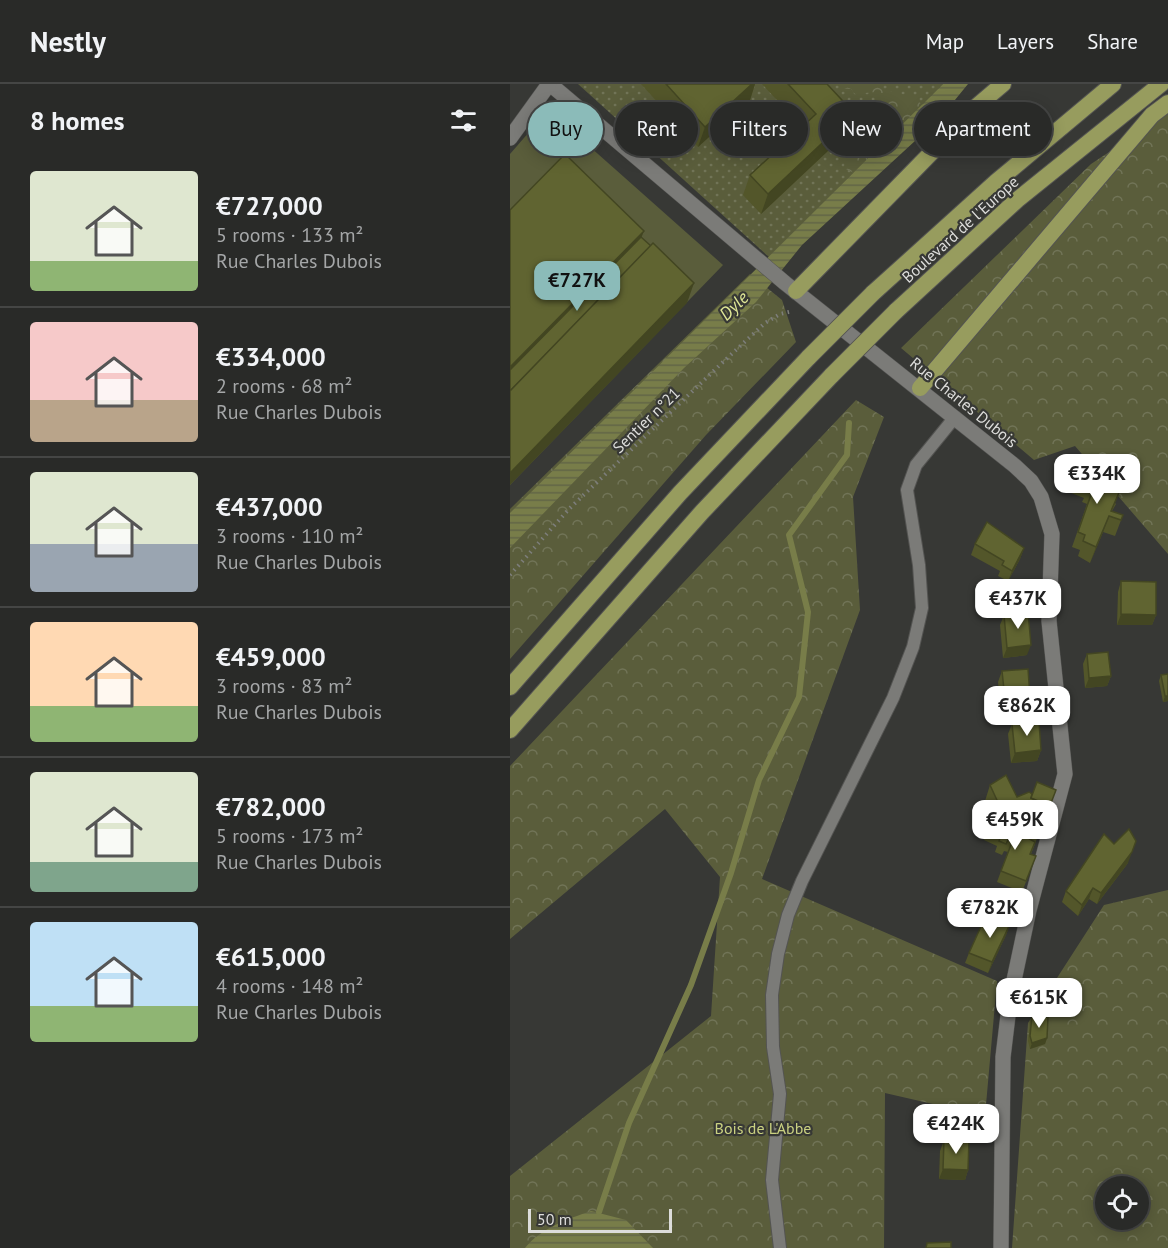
<!DOCTYPE html>
<html lang="en">
<head>
<meta charset="utf-8">
<style>
	body { margin:0; font-family:"PT Sans",sans-serif; background:#353634; color:#f1f3f6; height:100vh; display:flex; flex-direction:column; font-size:22px; white-space:nowrap }
	* { box-sizing:border-box; margin:0 }
	p { font-size:20px; color:#a5a7a8 }
	.icon { flex:none; width:33px; height:33px; fill:none; stroke:currentColor; stroke-width:2; stroke-linecap:round; stroke-linejoin:round }
	.map { position:relative; flex:1; overflow:hidden }
	.sheet { display:flex; flex-direction:column; background:#292a28; width:510px }
	.sheet>* { flex:none }
	.banner { position:absolute; left:18px; top:18px; width:549px; height:54px; display:flex; gap:12px }
	.buttons { position:absolute; left:585px; top:1092px; display:grid; gap:12px }
	.buttons a { display:grid; place-items:center; width:54px; height:54px; border-radius:50%; background:#292a28; box-shadow:0 3px 15px #0003,0 0 0 2px #454645; font-size:30px }
	.scale { position:absolute; left:18px; bottom:15px; width:144px; box-sizing:border-box; padding-left:6px; border:3px solid #dddddb; border-top:0; font-size:16px; line-height:21px; white-space:nowrap; color:#dddddb; -webkit-text-stroke:4px #373835; paint-order:stroke }
	.price { position:absolute; translate:-50% -51px; padding:0 14px; border-radius:12px; background:#fff; color:#222; font-size:20px; line-height:39px; filter:drop-shadow(0 2px 3px #0008) }
	.price::after { content:''; position:absolute; left:50%; top:36px; width:18px; height:14px; margin-left:-9px; background:inherit; clip-path:polygon(0 0,100% 0,50% 100%) }
	.price.current { background:#8bbbb9; color:#111 }
	ul { padding:0; list-style:none }
	li { display:flex; align-items:center; gap:18px; height:150px; padding:0 30px }
	li+li { border-top:2px solid #454645 }
	li span { display:grid; place-items:center; flex:none; width:168px; height:120px; border-radius:6px; color:#555 }
	li>.icon { margin-inline-start:auto }
	span .icon { width:72px; height:72px; fill:#fffc; stroke-width:1 }
	li b { font-size:26px }
	h2 { display:flex; justify-content:space-between; align-items:center; height:72px; padding:0 30px; font-size:26px }
	.tag { padding:0 21px; border-radius:27px; background:#292a28; box-shadow:0 3px 15px #0003,0 0 0 2px #454645; font-size:21px; line-height:54px }
	.tag.current { background:#8bbbb9; color:#111 }
	header { display:flex; align-items:center; gap:36px; box-sizing:border-box; height:84px; padding:0 30px; background:#292a28; border-bottom:2px solid #454645 }
	header strong { font-size:28px }
	nav { display:flex; gap:33px; margin-inline-start:auto; font-size:21px }
	main { display:flex; flex:1; min-height:0 }
	.map>svg:first-child { display:block }
	.grass { fill:url(#grass-dots) }
	.forest { fill:url(#forest-crowns); fill-rule:evenodd }
	.garden { fill:#5a5d3b }
	.water { fill:url(#water-rules) }
	.lines { fill:none; stroke-linecap:round; stroke-linejoin:round }
	.stream { stroke:#787d49; stroke-width:6 }
	.service-casing { stroke:#545452; stroke-width:14 }
	.minor-casing { stroke:#545452; stroke-width:16 }
	.trunk-casing { stroke:#545452; stroke-width:18 }
	.path { stroke:#7d7e7b; stroke-width:4; stroke-dasharray:1.5 4.5; stroke-linecap:butt }
	.service { stroke:#7b7b78; stroke-width:12 }
	.minor { stroke:#7b7b78; stroke-width:15 }
	.trunk { stroke:#979c5e; stroke-width:16 }
	.trunk-bridge-casing { stroke:#545452; stroke-width:18; stroke-linecap:butt }
	.trunk-bridge { stroke:#979c5e; stroke-width:16 }
	.wall { fill:#53562a }
	.shaded-wall { fill:#434622 }
	.building { fill:#606431; stroke:#434622; stroke-width:1.5 }
	.labels { text-anchor:middle; stroke-width:4.5; stroke-linejoin:round; paint-order:stroke }
	.street-label { font-size:16px; fill:#dddddb; stroke:#373835 }
	.park-label { font-size:16px; fill:#cad181; stroke:#373835 }
	.water-label { font-size:18px; font-style:italic; fill:#dfe796; stroke:#373835 }
</style>
</head>
<body>
<header>
<strong>Nestly</strong>
<nav><a>Map</a><a>Layers</a><a>Share</a></nav>
</header>
<main>
<section class="sheet">
<h2>8 homes<svg class="icon" aria-label="filters" viewBox="0 0 24 24"><path d="M4 7h16M4 17h16"/><circle cx="9" cy="7" r="2"/><circle cx="15" cy="17" r="2"/></svg></h2>
<ul>
<li><span style="background:linear-gradient(#dfe7d0 75%,#8fb573 0)"><svg class="icon" aria-label="home" viewBox="0 0 24 24"><path d="M3 11l9-7 9 7M6 9v11h12V9"/></svg></span><div><b>€727,000</b><p>5 rooms · 133 m²</p><p>Rue Charles Dubois</p></div></li>
<li><span style="background:linear-gradient(#f6c9c9 65%,#b9a48a 0)"><svg class="icon" aria-label="home" viewBox="0 0 24 24"><path d="M3 11l9-7 9 7M6 9v11h12V9"/></svg></span><div><b>€334,000</b><p>2 rooms · 68 m²</p><p>Rue Charles Dubois</p></div></li>
<li><span style="background:linear-gradient(#dfe7d0 60%,#9aa5b1 0)"><svg class="icon" aria-label="home" viewBox="0 0 24 24"><path d="M3 11l9-7 9 7M6 9v11h12V9"/></svg></span><div><b>€437,000</b><p>3 rooms · 110 m²</p><p>Rue Charles Dubois</p></div></li>
<li><span style="background:linear-gradient(#ffd9b3 70%,#8fb573 0)"><svg class="icon" aria-label="home" viewBox="0 0 24 24"><path d="M3 11l9-7 9 7M6 9v11h12V9"/></svg></span><div><b>€459,000</b><p>3 rooms · 83 m²</p><p>Rue Charles Dubois</p></div></li>
<li><span style="background:linear-gradient(#dfe7d0 75%,#7fa58c 0)"><svg class="icon" aria-label="home" viewBox="0 0 24 24"><path d="M3 11l9-7 9 7M6 9v11h12V9"/></svg></span><div><b>€782,000</b><p>5 rooms · 173 m²</p><p>Rue Charles Dubois</p></div></li>
<li><span style="background:linear-gradient(#bfe0f5 70%,#8fb573 0)"><svg class="icon" aria-label="home" viewBox="0 0 24 24"><path d="M3 11l9-7 9 7M6 9v11h12V9"/></svg></span><div><b>€615,000</b><p>4 rooms · 148 m²</p><p>Rue Charles Dubois</p></div></li>
</ul>
</section>
<div class="map">
<svg width="658" height="1164" viewBox="0 0 658 1164">
	<defs>
		<pattern id="grass-dots" width="8" height="8" patternUnits="userSpaceOnUse" patternTransform="scale(1.5)"><rect width="8" height="8" fill="#5a5d3b"/><path d="M2 2h.1M6 6h.1" fill="none" stroke="#717457" stroke-width="1.8" stroke-linecap="round"/></pattern>
		<pattern id="forest-crowns" width="20" height="18" patternUnits="userSpaceOnUse" patternTransform="scale(1.5)"><rect width="20" height="18" fill="#5a5d3b"/><path d="M2 6a3 3 0 1 1 6 0M12 15a3 3 0 1 1 6 0" fill="none" stroke="#717457"/></pattern>
		<pattern id="water-rules" width="6" height="5" patternUnits="userSpaceOnUse" patternTransform="scale(1.5)"><rect width="6" height="5" fill="#787d49"/><path d="M0 2.5h6" fill="none" stroke="#626546"/></pattern>
	</defs>
	<rect width="100%" height="100%" fill="#373835"/>
	<!-- grass -->
	<polygon class="grass" points="68,0 433,0 259,173"/>
	<!-- forest -->
	<g class="forest">
		<path d="M328,0H371L374,7C390,8 406,13 416,24L389,50L373,52L381,58L350,92L334,84C338,57 347,60 359,40C364,32 362,23 368,14L365,8L345,10L341,5L330,4Z"/>
		<polygon points="658,29 658,470 565,362 524,376 391,264 581,80"/>
		<polygon points="240,190 272,216 286,258 196,351 0,575 0,425"/>
		<polygon points="346,316 374,333 343,413 350,526 252,795 487,897 475,1032 375,1009 374,1164 0,1164 0,1092 201,932 210,793 155,725 0,855 0,682"/>
		<path d="M658,806V1164H502L518,939L594,821ZM596,1102H628V1136H596Z"/>
	</g>
	<!-- garden -->
	<g class="garden">
		<polygon points="34,31 61,46 213,181 0,401 0,70"/>
		<circle cx="248" cy="57" r="22"/>
	</g>
	<!-- water -->
	<g class="water">
		<polygon points="433,0 458,0 431,33 292,161 246,218 174,284 0,464 0,429"/>
		<path d="M81,1127L116,1136L143,1164H15C31,1144 58,1135 81,1127Z"/>
	</g>
	<g class="lines">
		<!-- stream -->
		<polyline class="stream" points="89,1128 119,1039 181,901 221,789 249,696 289,613 298,528 279,451 337,371 339,339"/>
		<!-- service casing -->
		<g class="service-casing">
			<polyline id="service" points="270,1164 262,1096 270,1010 263,963 262,911 268,870 278,831 292,797 383,614 403,563 412,524 409,481 397,406 406,381 445,333"/>
		</g>
		<!-- minor casing -->
		<g class="minor-casing">
			<g id="minor">
				<polyline points="40,0 275,199 505,382 521,397 531,413 542,450 539,537 555,690 519,826 500,915 493,973 491,1164"/>
				<polyline points="0,54 39,0"/>
			</g>
		</g>
		<!-- trunk casing -->
		<g class="trunk-casing">
			<g id="trunk">
				<polyline points="286,207 467,22 493,0"/>
				<polyline points="363,209 486,98 603,0"/>
				<polyline points="386,227 507,116 651,0"/>
				<polyline points="410,304 642,31 658,19"/>
				<polyline points="0,603 170,409 299,273"/>
				<polyline points="0,646 192,428 322,291"/>
			</g>
		</g>
		<!-- path -->
		<polyline class="path" points="0,491 59,425 212,279 255,239 270,230 283,227"/>
		<!-- service -->
		<use href="#service" class="service"/>
		<!-- minor -->
		<use href="#minor" class="minor"/>
		<!-- trunk -->
		<use href="#trunk" class="trunk"/>
		<!-- trunk-bridge casing -->
		<g class="trunk-bridge-casing">
			<g id="trunk-bridge">
				<polyline points="299,273 363,209"/>
				<polyline points="322,291 386,227"/>
			</g>
		</g>
		<!-- trunk-bridge -->
		<use href="#trunk-bridge" class="trunk-bridge"/>
	</g>
	<!-- wall -->
	<g class="wall">
		<polygon points="131,0 245,0 240,16 188,63"/>
		<polygon points="252,0 317,0 344,29 337,49 251,130 233,111 240,91 292,43"/>
		<polygon points="566,381 606,420 602,427 613,431 605,452 593,448 580,479 568,472 570,466 562,463 577,420 572,418 574,414 556,407"/>
		<polygon points="465,460 514,464 510,475 498,497 488,492 490,487 461,471"/>
		<polygon points="611,497 646,531 642,541 607,541 608,508"/>
		<polygon points="494,531 517,571 493,574 490,541"/>
		<polygon points="577,570 601,592 597,602 575,604 573,580"/>
		<polygon points="492,587 517,621 514,633 492,635 488,598"/>
		<polygon points="658,590 658,617 653,618 649,597 651,591"/>
		<polygon points="502,640 531,666 527,677 501,679 498,650"/>
		<polygon points="480,701 507,713 546,706 521,770 526,772 512,808 487,798 498,768 494,767 492,771 485,768 487,762 474,756 483,735 475,717"/>
		<polygon points="618,779 587,820 579,815 568,832 552,818 556,807"/>
		<polygon points="479,840 500,840 496,851 478,889 455,879 459,869"/>
		<polygon points="522,932 537,954 535,960 520,965 518,957 520,937"/>
		<polygon points="434,1056 458,1086 455,1096 429,1095 430,1067"/>
	</g>
	<!-- shaded-wall -->
	<g class="shaded-wall">
		<polygon points="242,0 245,0 240,16 188,63 195,43"/>
		<polygon points="344,29 337,49 251,130 258,110"/>
		<polygon points="134,147 126,167 0,296 0,283"/>
		<polygon points="184,199 177,219 0,401 0,389"/>
		<polygon points="599,432 593,448 580,479 586,463"/>
		<polygon points="514,464 510,475 498,497 502,487"/>
		<polygon points="611,530 646,531 642,541 607,541"/>
		<polygon points="521,561 517,571 493,574 497,564"/>
		<polygon points="601,592 597,602 575,604 579,594"/>
		<polygon points="655,612 658,612 658,617 653,618"/>
		<polygon points="517,613 520,613 514,633 492,635 496,624"/>
		<polygon points="531,666 527,677 501,679 505,669"/>
		<polygon points="622,768 618,779 587,820 591,809"/>
		<polygon points="583,804 579,815 568,832 572,821"/>
		<polygon points="500,840 496,851 478,889 482,878"/>
		<polygon points="537,954 535,960 520,965 522,959"/>
		<polygon points="433,1085 458,1086 455,1096 429,1095"/>
	</g>
	<!-- building -->
	<g class="building">
		<polygon points="156,0 242,0 195,43"/>
		<polygon points="278,0 317,0 344,29 258,110 240,91 306,30"/>
		<polygon points="55,70 134,147 0,283 0,126"/>
		<polygon points="131,153 141,162 0,307 0,286"/>
		<polygon points="143,159 184,199 0,389 0,307"/>
		<polygon points="566,381 611,404 601,427 613,431 611,436 599,432 586,463 573,457 575,451 568,448 583,405 578,402 579,399 561,391"/>
		<polygon points="477,438 514,464 502,487 492,481 494,477 465,460"/>
		<polygon points="611,497 646,498 646,531 611,530"/>
		<polygon points="518,528 521,561 497,564 494,531"/>
		<polygon points="598,568 601,592 579,594 577,570"/>
		<polygon points="518,585 520,613 517,613 518,622 496,624 492,587"/>
		<polygon points="658,590 658,612 655,612 651,591"/>
		<polygon points="529,638 531,666 505,669 502,640"/>
		<polygon points="496,691 507,713 519,708 522,710 521,714 540,722 527,753 490,732 492,727 480,701"/>
		<polygon points="527,698 546,706 538,727 540,722 521,714"/>
		<polygon points="482,734 525,758 520,770 526,772 516,797 491,787 502,758 498,756 496,760 489,757 491,751 478,745"/>
		<polygon points="619,745 626,757 622,768 591,809 583,804 572,821 556,807 594,750 604,760"/>
		<polygon points="483,832 500,840 482,878 459,869 473,838 479,840"/>
		<polygon points="522,932 538,933 537,954 522,959 520,952"/>
		<polygon points="434,1056 459,1056 458,1086 433,1085"/>
		<polygon points="441,1158 441,1164 416,1164 417,1159"/>
	</g>
	<g class="labels">
		<!-- street labels -->
		<g class="street-label">
			<text transform="translate(450 145) rotate(-42)" y="6">Boulevard de l'Europe</text>
			<text transform="translate(454 318) rotate(39)" y="6">Rue Charles Dubois</text>
			<text transform="translate(136 336) rotate(-44)" y="6">Sentier n°21</text>
		</g>
		<!-- park labels -->
		<g class="park-label">
			<text x="253" y="1050">Bois de L'Abbe</text>
		</g>
		<!-- water labels -->
		<g class="water-label">
			<text transform="translate(224 222) rotate(-44)" y="6">Dyle</text>
		</g>
	</g>
</svg>
<div class="buttons">
<a><svg class="icon" aria-label="locate" viewBox="0 0 24 24"><circle cx="12" cy="12" r="6"/><path d="M12 2v4M12 18v4M2 12h4M18 12h4"/></svg></a>
</div>
<div class="scale">50 m</div>
<b class="price current" style="left:67px;top:228px">€727K</b>
<b class="price" style="left:587px;top:421px">€334K</b>
<b class="price" style="left:508px;top:546px">€437K</b>
<b class="price" style="left:517px;top:653px">€862K</b>
<b class="price" style="left:505px;top:767px">€459K</b>
<b class="price" style="left:480px;top:855px">€782K</b>
<b class="price" style="left:529px;top:945px">€615K</b>
<b class="price" style="left:446px;top:1071px">€424K</b>
<div class="banner">
<a class="tag current">Buy</a>
<a class="tag">Rent</a>
<a class="tag">Filters</a>
<a class="tag">New</a>
<a class="tag">Apartment</a>
</div>
</div>
</main>
</body>
</html>
